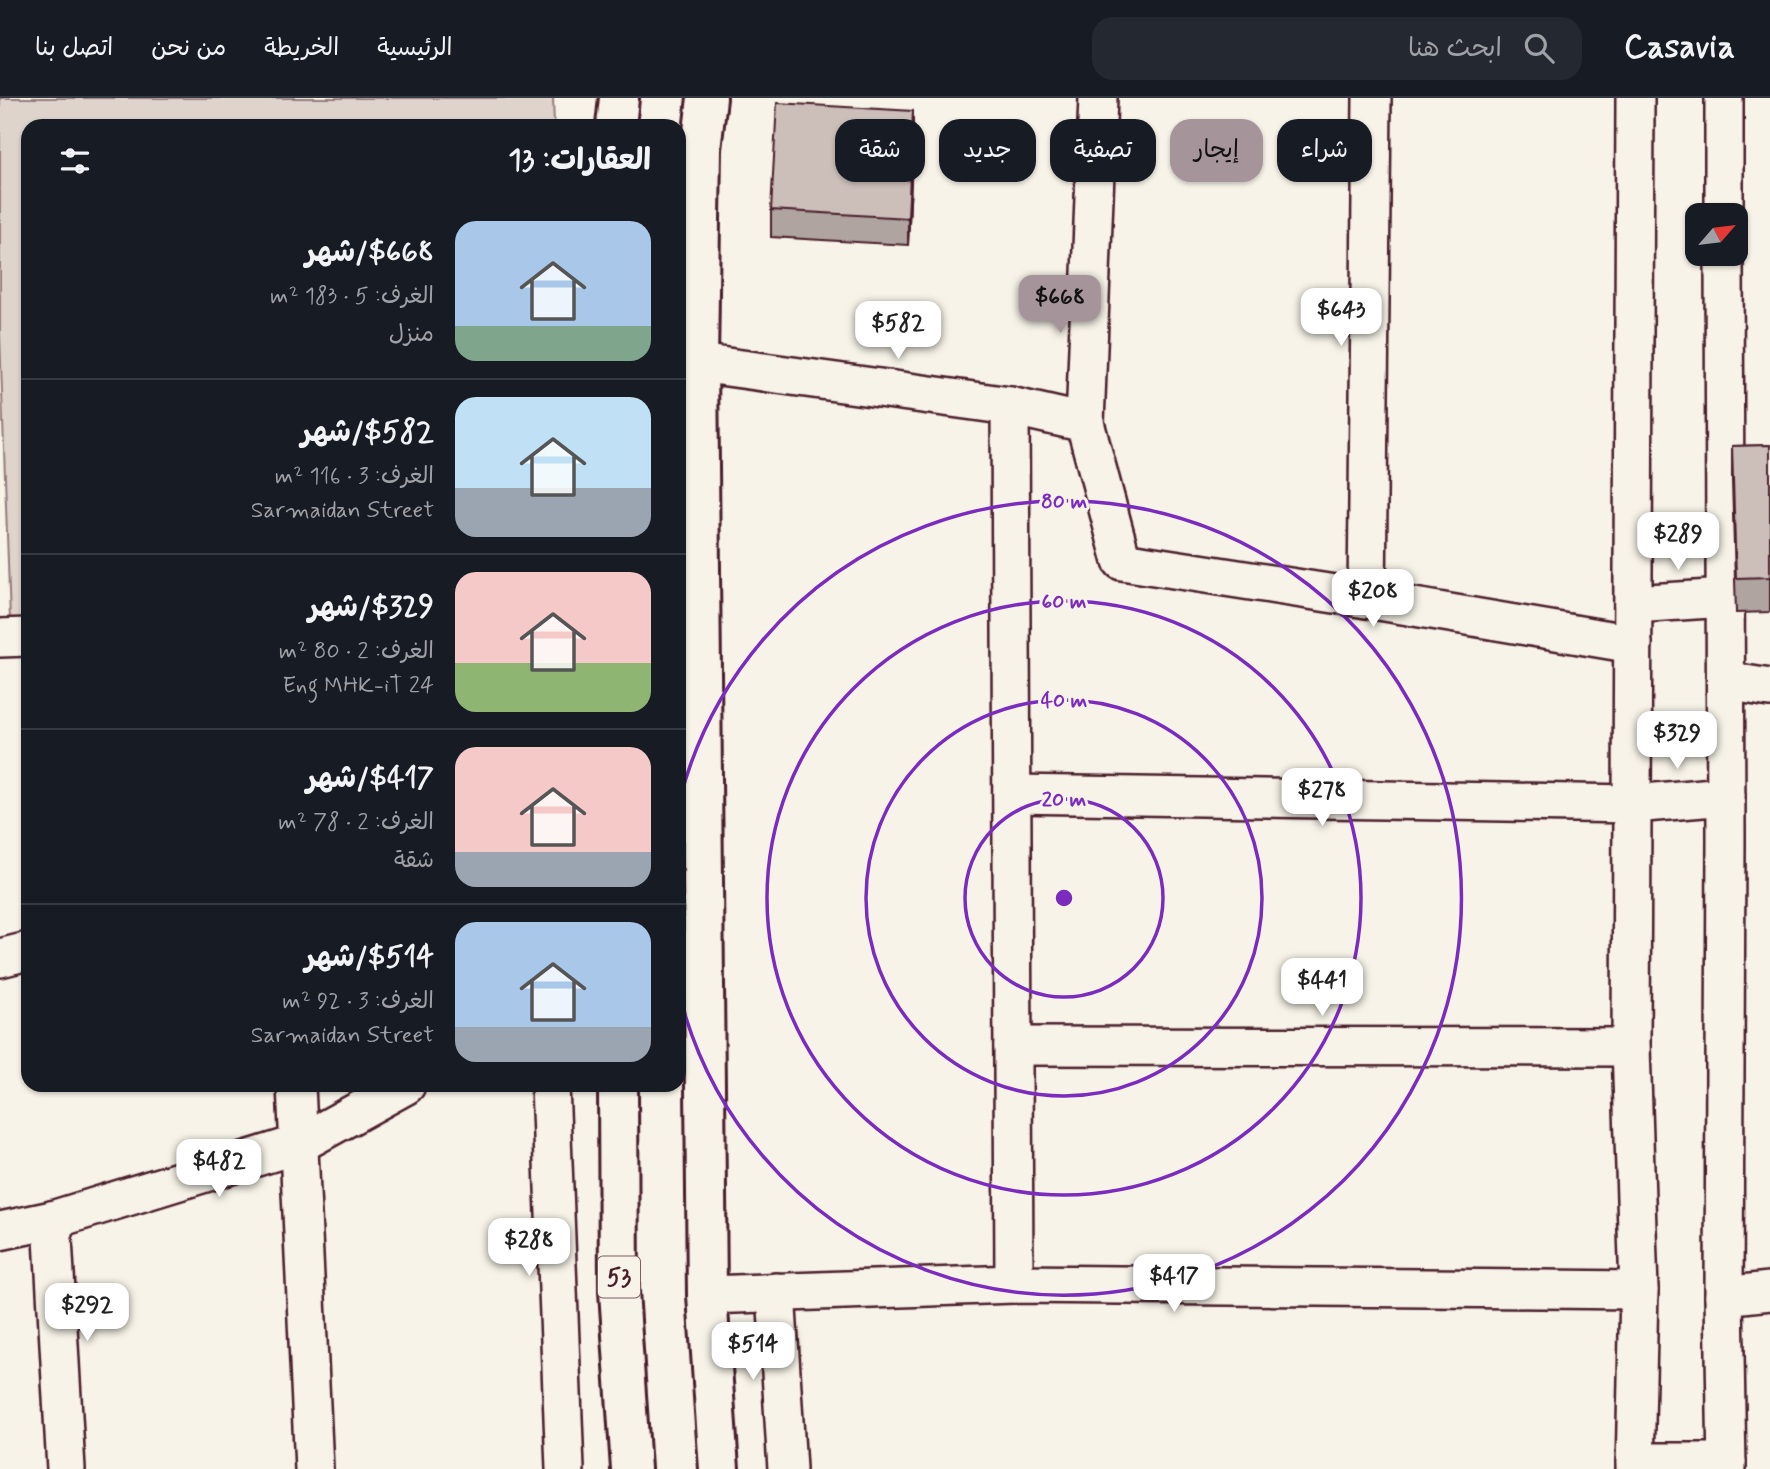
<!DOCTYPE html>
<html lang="ar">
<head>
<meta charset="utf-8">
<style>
	body { margin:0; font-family:Mynerve,"Playpen Sans Arabic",sans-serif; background:#242831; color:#f1f3f6; direction:rtl; height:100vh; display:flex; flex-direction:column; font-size:26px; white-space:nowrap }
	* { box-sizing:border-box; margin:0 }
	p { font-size:23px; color:#9ea1a6 }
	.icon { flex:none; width:38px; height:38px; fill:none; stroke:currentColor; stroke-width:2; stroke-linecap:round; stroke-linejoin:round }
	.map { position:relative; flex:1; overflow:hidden; direction:ltr }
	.details { position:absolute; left:21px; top:21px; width:665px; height:973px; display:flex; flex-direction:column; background:#171b24; border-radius:21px; box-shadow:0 2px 5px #0004; direction:rtl }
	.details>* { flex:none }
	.banner { position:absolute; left:707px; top:21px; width:665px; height:63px; direction:rtl; display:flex; gap:14px }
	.needle { width:46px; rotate:62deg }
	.tools { position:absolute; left:1685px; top:105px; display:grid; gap:14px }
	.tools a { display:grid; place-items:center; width:63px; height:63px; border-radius:14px; background:#171b24; box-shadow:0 2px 5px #0004; font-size:35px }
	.price { position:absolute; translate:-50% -60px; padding:0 16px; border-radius:14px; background:#fff; color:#222; font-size:23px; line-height:46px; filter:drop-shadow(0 2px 4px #0008) }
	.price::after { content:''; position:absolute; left:50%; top:42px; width:21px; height:16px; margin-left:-10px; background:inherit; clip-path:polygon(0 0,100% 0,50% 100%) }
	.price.on { background:#a6949b; color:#111 }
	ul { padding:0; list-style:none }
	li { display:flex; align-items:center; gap:21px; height:175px; padding:0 35px }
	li+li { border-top:2px solid #363941 }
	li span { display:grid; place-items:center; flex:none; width:196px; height:140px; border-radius:21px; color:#555 }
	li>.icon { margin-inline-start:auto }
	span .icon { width:84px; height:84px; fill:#fffc; stroke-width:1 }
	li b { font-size:30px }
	h2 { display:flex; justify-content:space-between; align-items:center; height:84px; padding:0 35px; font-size:30px }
	.pill { padding:0 24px; border-radius:21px; background:#171b24; box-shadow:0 2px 5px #0004; font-size:24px; line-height:63px }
	.pill.on { background:#a6949b; color:#111 }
	header { display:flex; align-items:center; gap:42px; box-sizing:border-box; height:98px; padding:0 35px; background:#171b24; border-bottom:2px solid #363941 }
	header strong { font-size:33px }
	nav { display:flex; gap:38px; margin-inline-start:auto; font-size:24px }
	.search { width:490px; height:63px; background:#242831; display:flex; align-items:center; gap:18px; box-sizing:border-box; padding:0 24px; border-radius:21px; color:#9ea1a6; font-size:26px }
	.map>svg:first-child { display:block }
	.green { fill:#ded4cc; stroke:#947a7c; stroke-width:2 }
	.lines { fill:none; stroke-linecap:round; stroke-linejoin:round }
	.street-casing { stroke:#4a1f2b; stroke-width:42 }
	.primary-casing { stroke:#4a1f2b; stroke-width:44 }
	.street { stroke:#f7f3e8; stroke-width:37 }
	.primary { stroke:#f7f3e8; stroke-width:38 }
	.wall { fill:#afa49f; stroke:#4a1f2b; stroke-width:2 }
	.shaded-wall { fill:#8f8682; stroke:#4a1f2b; stroke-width:2 }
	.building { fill:#ccbfb9; stroke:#4a1f2b; stroke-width:2 }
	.ring { fill:none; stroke:#7b2cbf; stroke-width:3.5 }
	.labels { text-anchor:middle; stroke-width:6; stroke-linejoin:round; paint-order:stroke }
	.shield { fill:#f7f3e8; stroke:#7e5f64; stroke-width:2 }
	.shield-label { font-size:24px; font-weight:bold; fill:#4a1f2b }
	.centre { fill:#7b2cbf; stroke:#f7f3e8; stroke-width:3.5 }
	.ring-label { font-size:21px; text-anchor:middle; font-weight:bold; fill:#7b2cbf; stroke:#f7f3e8; stroke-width:6; stroke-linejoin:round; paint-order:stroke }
</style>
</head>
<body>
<header>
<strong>Casavia</strong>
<div class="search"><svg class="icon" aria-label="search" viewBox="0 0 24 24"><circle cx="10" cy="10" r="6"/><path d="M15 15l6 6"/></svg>ابحث هنا</div>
<nav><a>الرئيسية</a><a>الخريطة</a><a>من نحن</a><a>اتصل بنا</a></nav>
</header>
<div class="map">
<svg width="1770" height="1371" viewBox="0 0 1770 1371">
	<rect width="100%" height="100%" fill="#f7f3e8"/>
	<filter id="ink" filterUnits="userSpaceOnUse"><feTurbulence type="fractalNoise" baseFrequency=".0143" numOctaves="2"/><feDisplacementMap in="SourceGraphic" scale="14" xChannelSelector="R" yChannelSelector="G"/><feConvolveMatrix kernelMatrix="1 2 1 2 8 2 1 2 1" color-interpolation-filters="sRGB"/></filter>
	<g filter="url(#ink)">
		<!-- green -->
		<polygon class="green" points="0,0 553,0 554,28 28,28 28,521 10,522 0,236"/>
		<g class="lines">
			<!-- street casing -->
			<g class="street-casing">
				<g id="street">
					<polyline points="1098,0 1085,325 1122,463 1367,501 1633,546"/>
					<polyline points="1724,0 1724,117"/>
					<polyline points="1724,156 1726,740 1724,1198 1727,1371"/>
					<polyline points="698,265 1010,308 1085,325"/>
					<polyline points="1010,308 1014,1186"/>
					<polyline points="1367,501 1372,0"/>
					<polyline points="1633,506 1726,500"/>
					<polyline points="0,540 28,539"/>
					<polyline points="1726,583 1770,590"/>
					<polyline points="1012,696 1633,706 1726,698"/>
					<polyline points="0,860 28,853"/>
					<polyline points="1013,948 1631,949"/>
					<polyline points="296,987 314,1371"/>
					<polyline points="550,987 565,1371"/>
					<polyline points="52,1122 66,1371"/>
					<polyline points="0,1133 52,1122 299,1046 406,987"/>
					<polyline points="776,1194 787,1371"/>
					<polyline points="707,1197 1014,1186 1639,1192"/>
					<polyline points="1724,1198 1770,1193"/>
					<polyline points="1635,1364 1727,1364"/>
					<polyline points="1635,1371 1639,1192 1631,949 1635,0"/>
				</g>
			</g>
			<!-- primary casing -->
			<g class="primary-casing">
				<g id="primary">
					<polyline points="707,0 701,51 698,265 707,1197 719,1371"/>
					<polyline points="616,28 619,0"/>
					<polyline points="618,987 619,1193 631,1371"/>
				</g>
			</g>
			<!-- street -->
			<use href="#street" class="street"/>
			<!-- primary -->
			<use href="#primary" class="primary"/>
		</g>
		<!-- wall -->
		<g class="wall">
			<polygon points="913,40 908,147 771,139 771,112"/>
			<polygon points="1770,347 1770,514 1736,515 1732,383 1732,348"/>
		</g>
		<!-- shaded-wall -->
		<polygon class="shaded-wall" points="913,13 913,40 908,147 908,120"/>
		<!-- building -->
		<g class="building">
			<polygon points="777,5 913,13 908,120 771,112"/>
			<polygon points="1770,347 1770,479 1736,480 1732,348"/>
		</g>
	</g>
	<!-- distance rings -->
	<g class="ring">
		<circle cx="1064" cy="800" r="99"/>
		<circle cx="1064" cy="800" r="198"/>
		<circle cx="1064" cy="800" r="297"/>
		<path d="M680 701A397 397 0 1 1 680 899"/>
	</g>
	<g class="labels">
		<!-- shield labels -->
		<rect class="shield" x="598" y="1158.5" width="42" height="41" rx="5"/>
		<g class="shield-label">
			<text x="619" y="1187">53</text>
		</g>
	</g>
	<circle cx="1064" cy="800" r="10" class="centre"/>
	<g class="ring-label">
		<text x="1064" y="410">80 m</text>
		<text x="1064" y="510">60 m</text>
		<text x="1064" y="609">40 m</text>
		<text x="1064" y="708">20 m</text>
	</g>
</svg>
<div class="tools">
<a><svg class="needle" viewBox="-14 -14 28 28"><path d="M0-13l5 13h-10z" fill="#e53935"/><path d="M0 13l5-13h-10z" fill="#9ea1a6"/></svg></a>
</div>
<b class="price on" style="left:1060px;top:237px">$668</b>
<b class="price" style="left:1341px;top:250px">$643</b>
<b class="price" style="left:898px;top:263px">$582</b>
<b class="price" style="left:1678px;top:474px">$289</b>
<b class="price" style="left:1373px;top:531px">$208</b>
<b class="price" style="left:1677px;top:673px">$329</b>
<b class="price" style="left:1322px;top:730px">$278</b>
<b class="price" style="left:1322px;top:920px">$441</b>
<b class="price" style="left:219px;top:1101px">$482</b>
<b class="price" style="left:529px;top:1180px">$288</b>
<b class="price" style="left:1174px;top:1216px">$417</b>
<b class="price" style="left:87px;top:1245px">$292</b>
<b class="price" style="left:753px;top:1284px">$514</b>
<div class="banner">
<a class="pill">شراء</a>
<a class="pill on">إيجار</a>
<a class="pill">تصفية</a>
<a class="pill">جديد</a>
<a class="pill">شقة</a>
</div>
<section class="details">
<h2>العقارات: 13<svg class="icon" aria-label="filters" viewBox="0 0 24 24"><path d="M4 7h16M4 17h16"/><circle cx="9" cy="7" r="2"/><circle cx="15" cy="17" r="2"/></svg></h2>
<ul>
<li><span style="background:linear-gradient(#a9c7e8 75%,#7fa58c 0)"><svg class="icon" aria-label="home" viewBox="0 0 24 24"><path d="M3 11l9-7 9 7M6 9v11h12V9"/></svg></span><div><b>$668/شهر</b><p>الغرف: 5 · 183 m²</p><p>منزل</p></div></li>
<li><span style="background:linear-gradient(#bfe0f5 65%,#9aa5b1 0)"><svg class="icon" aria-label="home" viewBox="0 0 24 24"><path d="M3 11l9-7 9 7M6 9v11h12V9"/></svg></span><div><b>$582/شهر</b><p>الغرف: 3 · 116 m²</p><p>Sarmaidan Street</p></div></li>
<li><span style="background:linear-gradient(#f6c9c9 65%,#8fb573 0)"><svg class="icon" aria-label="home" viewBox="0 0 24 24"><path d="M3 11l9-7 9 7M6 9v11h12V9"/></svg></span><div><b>$329/شهر</b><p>الغرف: 2 · 80 m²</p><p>Eng MHK-iT 24</p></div></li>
<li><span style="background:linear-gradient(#f6c9c9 75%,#9aa5b1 0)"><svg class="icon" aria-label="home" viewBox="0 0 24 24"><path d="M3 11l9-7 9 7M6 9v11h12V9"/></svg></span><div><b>$417/شهر</b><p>الغرف: 2 · 78 m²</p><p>شقة</p></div></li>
<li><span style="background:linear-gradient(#a9c7e8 75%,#9aa5b1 0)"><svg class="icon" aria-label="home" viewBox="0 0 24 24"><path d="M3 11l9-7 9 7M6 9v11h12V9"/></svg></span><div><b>$514/شهر</b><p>الغرف: 3 · 92 m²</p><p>Sarmaidan Street</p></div></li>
</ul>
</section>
</div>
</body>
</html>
